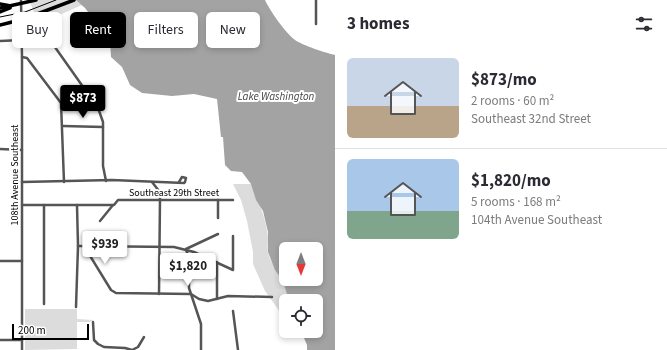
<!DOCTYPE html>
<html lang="en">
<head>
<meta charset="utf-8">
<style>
	body { margin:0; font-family:"Source Sans 3",sans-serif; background:#f2f2f3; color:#2b2b33; height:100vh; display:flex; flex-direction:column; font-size:15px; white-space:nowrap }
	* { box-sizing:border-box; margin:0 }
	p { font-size:13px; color:#7c7c81 }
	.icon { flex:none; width:22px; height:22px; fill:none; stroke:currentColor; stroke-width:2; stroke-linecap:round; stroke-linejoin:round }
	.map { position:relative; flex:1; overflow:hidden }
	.panel { display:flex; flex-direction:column; background:#fff; width:332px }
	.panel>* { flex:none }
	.hud { position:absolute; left:12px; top:12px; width:263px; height:36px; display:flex; gap:8px }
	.needle { width:26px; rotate:180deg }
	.buttons { position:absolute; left:279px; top:242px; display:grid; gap:8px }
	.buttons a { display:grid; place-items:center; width:44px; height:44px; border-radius:6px; background:#fff; box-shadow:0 2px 6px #0003; font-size:20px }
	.scale { position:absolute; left:12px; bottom:10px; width:77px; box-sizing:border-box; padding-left:4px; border:2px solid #000; border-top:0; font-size:11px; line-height:14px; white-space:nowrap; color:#000; -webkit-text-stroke:3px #fff; paint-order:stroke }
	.price { position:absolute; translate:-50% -34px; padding:0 9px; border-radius:4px; background:#fff; color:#222; font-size:13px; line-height:26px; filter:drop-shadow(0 1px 2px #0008) }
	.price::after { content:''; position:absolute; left:50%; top:24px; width:12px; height:9px; margin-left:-6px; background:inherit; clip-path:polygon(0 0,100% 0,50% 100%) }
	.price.selected { background:#000; color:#fff }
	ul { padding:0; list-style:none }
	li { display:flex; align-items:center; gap:12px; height:100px; padding:0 12px }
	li+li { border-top:1px solid #e1e1e2 }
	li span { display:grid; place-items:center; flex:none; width:112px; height:80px; border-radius:6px; color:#555 }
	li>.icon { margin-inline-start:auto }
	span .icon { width:48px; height:48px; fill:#fffc; stroke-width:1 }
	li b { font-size:17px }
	h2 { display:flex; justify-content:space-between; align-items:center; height:48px; padding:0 12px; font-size:17px }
	.tag { padding:0 14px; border-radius:6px; background:#fff; box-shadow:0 2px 6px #0003; font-size:14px; line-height:36px }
	.tag.selected { background:#000; color:#fff }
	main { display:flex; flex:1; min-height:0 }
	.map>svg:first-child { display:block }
	.green { fill:#dcdcdc }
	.water { fill:#a3a3a3; fill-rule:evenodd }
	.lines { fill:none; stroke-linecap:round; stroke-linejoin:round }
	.minor { stroke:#555; stroke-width:2.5 }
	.highway { stroke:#000; stroke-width:3.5 }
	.tram { stroke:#000; stroke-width:1 }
	.labels { text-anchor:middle; stroke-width:4; stroke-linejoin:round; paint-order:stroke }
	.street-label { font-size:10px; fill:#000; stroke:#fff }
	.water-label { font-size:11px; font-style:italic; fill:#444; stroke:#fff }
</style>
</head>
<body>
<main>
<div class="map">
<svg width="335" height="350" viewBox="0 0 335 350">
	<rect width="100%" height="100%" fill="#fff"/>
	<!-- green -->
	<g class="green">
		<polygon points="29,0 76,0 82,5 39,24"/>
		<path d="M233,184H252C257,200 265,215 267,231C269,238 267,246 268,253C271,263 277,271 282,280C286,286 287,294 288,301H286V311H279L278,309L265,291L253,264V252L247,221L241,200Z"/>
		<polygon points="25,309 77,309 77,319 93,320 90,322 77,322 77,349 25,350"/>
	</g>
	<!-- water -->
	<path class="water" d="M76,0H265C270,11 285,32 295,40C302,45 326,53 335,55V350H307V345L301,331H316V301H289L283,281L275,270L268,252V232L263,211L256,200L251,184L242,172L231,171L225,165L223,137H221L217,99L194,94L172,96L142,93L130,85L122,67L111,57L110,41L85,8ZM286,249H316V279H286Z"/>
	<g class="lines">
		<!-- minor -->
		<g class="minor">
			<polyline points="21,0 22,57 22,350"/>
			<polyline points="316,0 316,24"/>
			<path d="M22,28C30,20 38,26 45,33L98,108L103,122V166L106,181"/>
			<polyline points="0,41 22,40"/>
			<polyline points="22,57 27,58 61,103 64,182"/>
			<polyline points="63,126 103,127"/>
			<polyline points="0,149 22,150"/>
			<polyline points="22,182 112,180 184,183 185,182 186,178 182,177 179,182"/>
			<polyline points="152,182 159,191 160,199 159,294"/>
			<polyline points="22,205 114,205 118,200 233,200"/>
			<polyline points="218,218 218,200"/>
			<polyline points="100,221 113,205"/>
			<polyline points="78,246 174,247 194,252 233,270 233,236"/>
			<polyline points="84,246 111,290 116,293 191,294 199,299 208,301 228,296 272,297"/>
			<polyline points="186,249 218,234"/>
			<polyline points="186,250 189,257 189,288 201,324 201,350"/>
			<polyline points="0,261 22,261"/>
			<polyline points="217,299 217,262"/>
			<polyline points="44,304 44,205"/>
			<polyline points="76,307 78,246 77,205"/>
			<polyline points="233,311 238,350"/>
			<polyline points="93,322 94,340 98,344 104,347 125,348 132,350 138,347 144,337"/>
			<polyline points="0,340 22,340"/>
		</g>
		<!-- highway -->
		<g class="highway">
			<polyline points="0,4 11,6"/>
			<polyline points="0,8 36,0"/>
			<polyline points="0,12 10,8"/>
			<polyline points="0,25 24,19 74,0"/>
		</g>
		<!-- tram -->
		<polyline class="tram" points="0,17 25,12 56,0"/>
	</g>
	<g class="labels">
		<!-- street labels -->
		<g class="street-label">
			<text transform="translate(14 175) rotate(-90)" y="4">108th Avenue Southeast</text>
			<text x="174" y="196">Southeast 29th Street</text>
		</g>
		<!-- water labels -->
		<g class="water-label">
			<text x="276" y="100">Lake Washington</text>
		</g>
	</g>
</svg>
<div class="buttons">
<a><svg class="needle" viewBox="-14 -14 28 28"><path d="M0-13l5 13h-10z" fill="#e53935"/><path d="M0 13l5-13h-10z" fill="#7c7c81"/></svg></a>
<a><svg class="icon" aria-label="locate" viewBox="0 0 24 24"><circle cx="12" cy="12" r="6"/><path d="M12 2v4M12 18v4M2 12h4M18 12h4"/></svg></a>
</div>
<div class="scale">200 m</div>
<b class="price selected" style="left:83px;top:119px">$873</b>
<b class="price" style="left:105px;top:265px">$939</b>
<b class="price" style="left:188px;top:287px">$1,820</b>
<div class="hud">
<a class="tag">Buy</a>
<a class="tag selected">Rent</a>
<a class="tag">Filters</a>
<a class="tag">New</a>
</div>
</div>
<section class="panel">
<h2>3 homes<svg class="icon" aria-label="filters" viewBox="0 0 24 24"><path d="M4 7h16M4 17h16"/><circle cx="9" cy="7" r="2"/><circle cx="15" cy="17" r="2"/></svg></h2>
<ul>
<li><span style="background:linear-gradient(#c9d6e8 60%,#b9a48a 0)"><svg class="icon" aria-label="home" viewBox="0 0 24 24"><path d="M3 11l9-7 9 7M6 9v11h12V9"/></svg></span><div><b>$873/mo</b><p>2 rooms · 60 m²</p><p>Southeast 32nd Street</p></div></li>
<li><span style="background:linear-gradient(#a9c7e8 65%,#7fa58c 0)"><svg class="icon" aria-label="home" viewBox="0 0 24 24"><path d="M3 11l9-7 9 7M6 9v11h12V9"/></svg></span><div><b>$1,820/mo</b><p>5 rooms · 168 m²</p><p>104th Avenue Southeast</p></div></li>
</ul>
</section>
</main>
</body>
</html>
